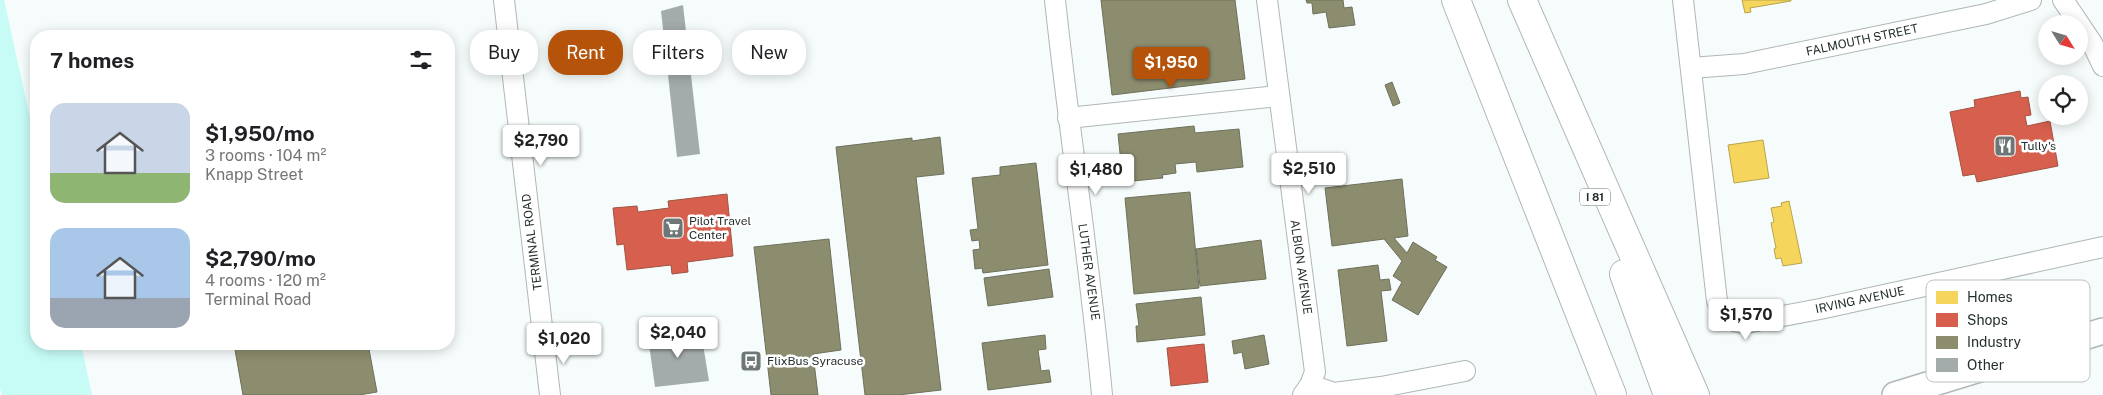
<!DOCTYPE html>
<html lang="en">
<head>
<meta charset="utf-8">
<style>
	body { margin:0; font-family:"Public Sans",sans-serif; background:#f6f6f6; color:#202124; height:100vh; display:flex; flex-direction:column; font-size:19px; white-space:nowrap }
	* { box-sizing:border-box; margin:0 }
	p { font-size:16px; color:#757577 }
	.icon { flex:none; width:28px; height:28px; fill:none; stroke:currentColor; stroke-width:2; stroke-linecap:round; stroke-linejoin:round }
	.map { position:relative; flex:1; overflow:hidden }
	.details { position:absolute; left:30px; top:30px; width:425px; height:320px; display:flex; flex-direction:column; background:#fff; border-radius:20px; box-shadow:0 2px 12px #0003 }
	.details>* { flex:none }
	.banner { position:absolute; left:470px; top:30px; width:475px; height:45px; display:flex; gap:10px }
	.needle { width:32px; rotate:127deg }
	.fabs { position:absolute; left:2038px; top:15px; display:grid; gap:10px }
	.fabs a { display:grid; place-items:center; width:50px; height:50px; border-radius:50%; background:#fff; box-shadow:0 2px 12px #0003; font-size:25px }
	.price { position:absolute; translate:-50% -42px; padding:0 11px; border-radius:5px; background:#fff; color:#222; font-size:16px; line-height:32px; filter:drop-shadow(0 1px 2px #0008) }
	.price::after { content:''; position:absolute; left:50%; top:30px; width:15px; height:11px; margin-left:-8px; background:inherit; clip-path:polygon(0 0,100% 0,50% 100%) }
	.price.current { background:#b45309; color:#fff }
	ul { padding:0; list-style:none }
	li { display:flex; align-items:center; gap:15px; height:125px; padding:0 20px }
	li span { display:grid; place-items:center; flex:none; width:140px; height:100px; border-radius:15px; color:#555 }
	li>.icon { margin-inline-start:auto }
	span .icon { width:60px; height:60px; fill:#fffc; stroke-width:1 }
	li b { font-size:21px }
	h2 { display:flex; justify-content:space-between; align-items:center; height:60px; padding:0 20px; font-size:21px }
	.pill { padding:0 18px; border-radius:20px; background:#fff; box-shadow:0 2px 12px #0003; font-size:18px; line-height:45px }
	.pill.current { background:#b45309; color:#fff }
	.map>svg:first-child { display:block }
	.green { fill:#c6fbf6 }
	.homes { fill:#f6d55c; stroke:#b7a44e }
	.shops { fill:#d6604d; stroke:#a15244 }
	.industry { fill:#8c8c6e; stroke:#6d705b }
	.building { fill:#a3acab }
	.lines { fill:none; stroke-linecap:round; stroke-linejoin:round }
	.minor-casing { stroke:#afb8b7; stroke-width:22 }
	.tertiary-casing { stroke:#afb8b7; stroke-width:28 }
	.motorway-casing { stroke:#afb8b7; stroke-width:30 }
	.minor { stroke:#fefffe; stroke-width:20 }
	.tertiary { stroke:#fefffe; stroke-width:25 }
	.motorway { stroke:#fefffe; stroke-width:28 }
	.labels { text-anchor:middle; stroke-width:5; stroke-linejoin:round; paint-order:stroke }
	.shield { fill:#fff; stroke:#666e6d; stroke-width:1 }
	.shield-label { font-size:11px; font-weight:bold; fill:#24302f }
	.street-label { font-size:12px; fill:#24302f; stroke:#fff }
	.poi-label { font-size:12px; fill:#24302f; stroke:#fff; text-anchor:start }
	.key { fill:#fff; stroke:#bdc1c1; stroke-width:1 }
	.key-label { font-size:14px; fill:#24302f }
</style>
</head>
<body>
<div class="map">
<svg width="2103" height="395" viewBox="0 0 2103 395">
	<rect width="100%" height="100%" fill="#f5fcfb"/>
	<!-- green -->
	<polygon class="green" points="0,0 4,0 36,145 36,344 81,344 92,395 2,395 0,388"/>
	<!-- homes -->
	<g class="homes">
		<polygon points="1742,0 1791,0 1791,1 1750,8 1751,12 1745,13"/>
		<polygon points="1763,140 1769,178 1734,183 1728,145"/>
		<polygon points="1789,201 1802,263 1783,266 1781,258 1776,259 1774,249 1776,248 1771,223 1774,222 1771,208 1782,206 1781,203"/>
	</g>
	<!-- shops -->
	<g class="shops">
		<polygon points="2020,91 2021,98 2028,97 2031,115 2025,116 2027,126 2050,121 2058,166 1977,182 1975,174 1963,176 1950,112 1975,107 1974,100"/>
		<polygon points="727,194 733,256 687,262 688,272 672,274 671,265 627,270 624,244 617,245 613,208 637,206 638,212 669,208 668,201"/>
		<polygon points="1204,344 1208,382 1171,386 1167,348"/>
	</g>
	<!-- industry -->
	<g class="industry">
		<polygon points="1101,0 1235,0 1245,79 1112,95"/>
		<polygon points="1306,0 1343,0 1344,8 1352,7 1355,25 1329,28 1326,12 1313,14 1312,3 1307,3"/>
		<polygon points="1392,82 1400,103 1393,106 1385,85"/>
		<polygon points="1194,126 1195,133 1239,129 1243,167 1197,172 1196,162 1175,164 1176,173 1162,175 1163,178 1123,182 1118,134"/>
		<polygon points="940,137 944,174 916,177 941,390 898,395 865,395 836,147 912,138 912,141"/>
		<polygon points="1036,163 1048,265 983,273 982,268 975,269 973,250 980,249 979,240 972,241 970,230 978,229 972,178 1000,175 1000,167"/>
		<polygon points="1402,179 1408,236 1394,238 1407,253 1413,242 1437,257 1435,260 1447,267 1418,315 1392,300 1402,282 1393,276 1402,261 1384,239 1332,246 1325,188"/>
		<polygon points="1190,192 1199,288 1134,294 1125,198"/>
		<polygon points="829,239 841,350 813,354 818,395 771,395 754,247"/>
		<polygon points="1261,240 1266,279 1200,286 1196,249"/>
		<polygon points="1378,265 1380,280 1389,279 1391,290 1381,291 1387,341 1347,346 1338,270"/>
		<polygon points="1049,269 1053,297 988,306 984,278"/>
		<polygon points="1201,297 1205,335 1137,342 1136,326 1139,326 1136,304"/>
		<polygon points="1045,335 1046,349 1038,350 1041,371 1049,370 1051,382 988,390 982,343"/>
		<polygon points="1264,335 1269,364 1245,369 1242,352 1234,354 1232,341"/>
		<polygon points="234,344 368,344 377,392 359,395 243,395"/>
	</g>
	<!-- building -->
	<g class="building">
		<polygon points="683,5 700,154 677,157 661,11"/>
		<polygon points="701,332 709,381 655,387 648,337"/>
	</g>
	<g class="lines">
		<!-- minor casing -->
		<g class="minor-casing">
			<g id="minor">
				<polyline points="504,0 550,395"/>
				<path d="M1055,0C1069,132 1090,263 1102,395"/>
				<polyline points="1267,0 1315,372 1310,385 1303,395"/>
				<path d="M1683,0L1717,301C1723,314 1730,323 1746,323L1820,309L2103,247"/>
				<polyline points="2063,0 2092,43 2103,66"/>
				<polyline points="1691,68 1744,64 1986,14 2031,0"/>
				<polyline points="1068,118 1278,96"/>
				<polyline points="1310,385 1334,393 1381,387 1465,371"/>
			</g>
		</g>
		<!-- tertiary casing -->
		<g class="tertiary-casing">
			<polyline id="tertiary" points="1895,395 2103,331"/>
		</g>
		<!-- motorway casing -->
		<g class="motorway-casing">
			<g id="motorway">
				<polyline points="1456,0 1612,395"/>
				<polyline points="1522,0 1695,395"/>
				<polyline points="1624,274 1668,395"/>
			</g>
		</g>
		<!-- minor -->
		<use href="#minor" class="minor"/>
		<!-- tertiary -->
		<use href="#tertiary" class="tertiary"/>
		<!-- motorway -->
		<use href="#motorway" class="motorway"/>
	</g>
	<!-- icons -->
	<defs>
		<g id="restaurant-square" transform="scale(1.125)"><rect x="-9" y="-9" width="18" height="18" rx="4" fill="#6d7776" stroke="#fff"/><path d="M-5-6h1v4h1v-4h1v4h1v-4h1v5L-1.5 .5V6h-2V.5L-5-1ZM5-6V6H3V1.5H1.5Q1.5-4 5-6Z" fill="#fff"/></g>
		<g id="supermarket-square" transform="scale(1.125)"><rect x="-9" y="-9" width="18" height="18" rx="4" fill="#6d7776" stroke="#fff"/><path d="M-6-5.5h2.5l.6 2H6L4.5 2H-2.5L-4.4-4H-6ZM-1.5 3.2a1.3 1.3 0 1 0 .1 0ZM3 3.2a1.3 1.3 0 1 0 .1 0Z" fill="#fff"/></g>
		<g id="bus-square" transform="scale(1.125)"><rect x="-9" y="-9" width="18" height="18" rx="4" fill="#6d7776" stroke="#fff"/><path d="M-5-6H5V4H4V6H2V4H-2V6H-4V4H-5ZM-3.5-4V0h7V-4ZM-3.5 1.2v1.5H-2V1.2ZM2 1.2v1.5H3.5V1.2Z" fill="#fff"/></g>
	</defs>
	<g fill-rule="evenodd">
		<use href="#restaurant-square" x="2005" y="146"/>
		<use href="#supermarket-square" x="673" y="228"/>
		<use href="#bus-square" x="751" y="361"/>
	</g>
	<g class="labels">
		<!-- shield labels -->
		<rect class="shield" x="1580" y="188.5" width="30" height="17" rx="4"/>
		<g class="shield-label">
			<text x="1595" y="201">I 81</text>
		</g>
		<!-- street labels -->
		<g class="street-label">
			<text transform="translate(1862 40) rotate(-12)" y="4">FALMOUTH STREET</text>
			<text transform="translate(532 242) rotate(-97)" y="4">TERMINAL ROAD</text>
			<text transform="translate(1301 267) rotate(82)" y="4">ALBION AVENUE</text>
			<text transform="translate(1089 272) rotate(82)" y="4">LUTHER AVENUE</text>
			<text transform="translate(1860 300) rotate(-12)" y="4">IRVING AVENUE</text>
		</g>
		<!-- poi labels -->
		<g class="poi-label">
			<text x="2021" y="150">Tully's</text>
			<text x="689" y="225">Pilot Travel<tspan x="689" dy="14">Center</tspan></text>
			<text x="767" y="365">FlixBus Syracuse</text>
		</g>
	</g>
	<!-- legend -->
	<rect x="1926" y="280" width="164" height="102" rx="8" class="key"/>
	<rect x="1936" y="291" width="22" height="13" fill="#f6d55c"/>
	<rect x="1936" y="313" width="22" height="14" fill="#d6604d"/>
	<rect x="1936" y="336" width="22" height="13" fill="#8c8c6e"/>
	<rect x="1936" y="358" width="22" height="14" fill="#a3acab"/>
	<g class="key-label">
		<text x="1967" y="302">Homes</text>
		<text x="1967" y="325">Shops</text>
		<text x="1967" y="347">Industry</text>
		<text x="1967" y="370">Other</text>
	</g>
</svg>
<div class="fabs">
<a><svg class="needle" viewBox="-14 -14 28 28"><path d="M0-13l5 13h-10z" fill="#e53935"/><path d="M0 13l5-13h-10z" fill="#757577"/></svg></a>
<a><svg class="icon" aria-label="locate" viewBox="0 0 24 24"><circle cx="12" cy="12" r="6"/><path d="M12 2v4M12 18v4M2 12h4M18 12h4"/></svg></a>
</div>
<b class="price current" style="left:1171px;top:89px">$1,950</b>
<b class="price" style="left:541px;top:167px">$2,790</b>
<b class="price" style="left:1309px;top:195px">$2,510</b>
<b class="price" style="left:1096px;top:196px">$1,480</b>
<b class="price" style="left:1746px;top:341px">$1,570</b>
<b class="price" style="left:678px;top:359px">$2,040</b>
<b class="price" style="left:564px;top:365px">$1,020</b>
<div class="banner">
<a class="pill">Buy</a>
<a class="pill current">Rent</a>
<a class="pill">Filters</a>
<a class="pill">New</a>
</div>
<section class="details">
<h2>7 homes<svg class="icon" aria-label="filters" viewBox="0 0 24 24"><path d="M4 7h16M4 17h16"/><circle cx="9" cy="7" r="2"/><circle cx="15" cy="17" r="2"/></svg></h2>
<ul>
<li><span style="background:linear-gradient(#c9d6e8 70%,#8fb573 0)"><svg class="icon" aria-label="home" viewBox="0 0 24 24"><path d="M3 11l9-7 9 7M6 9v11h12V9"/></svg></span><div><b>$1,950/mo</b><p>3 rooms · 104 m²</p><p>Knapp Street</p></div></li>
<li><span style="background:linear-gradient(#a9c7e8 70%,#9aa5b1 0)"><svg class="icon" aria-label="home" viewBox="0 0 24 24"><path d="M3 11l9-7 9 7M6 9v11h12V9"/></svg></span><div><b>$2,790/mo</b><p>4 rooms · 120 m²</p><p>Terminal Road</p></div></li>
</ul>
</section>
</div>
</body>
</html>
